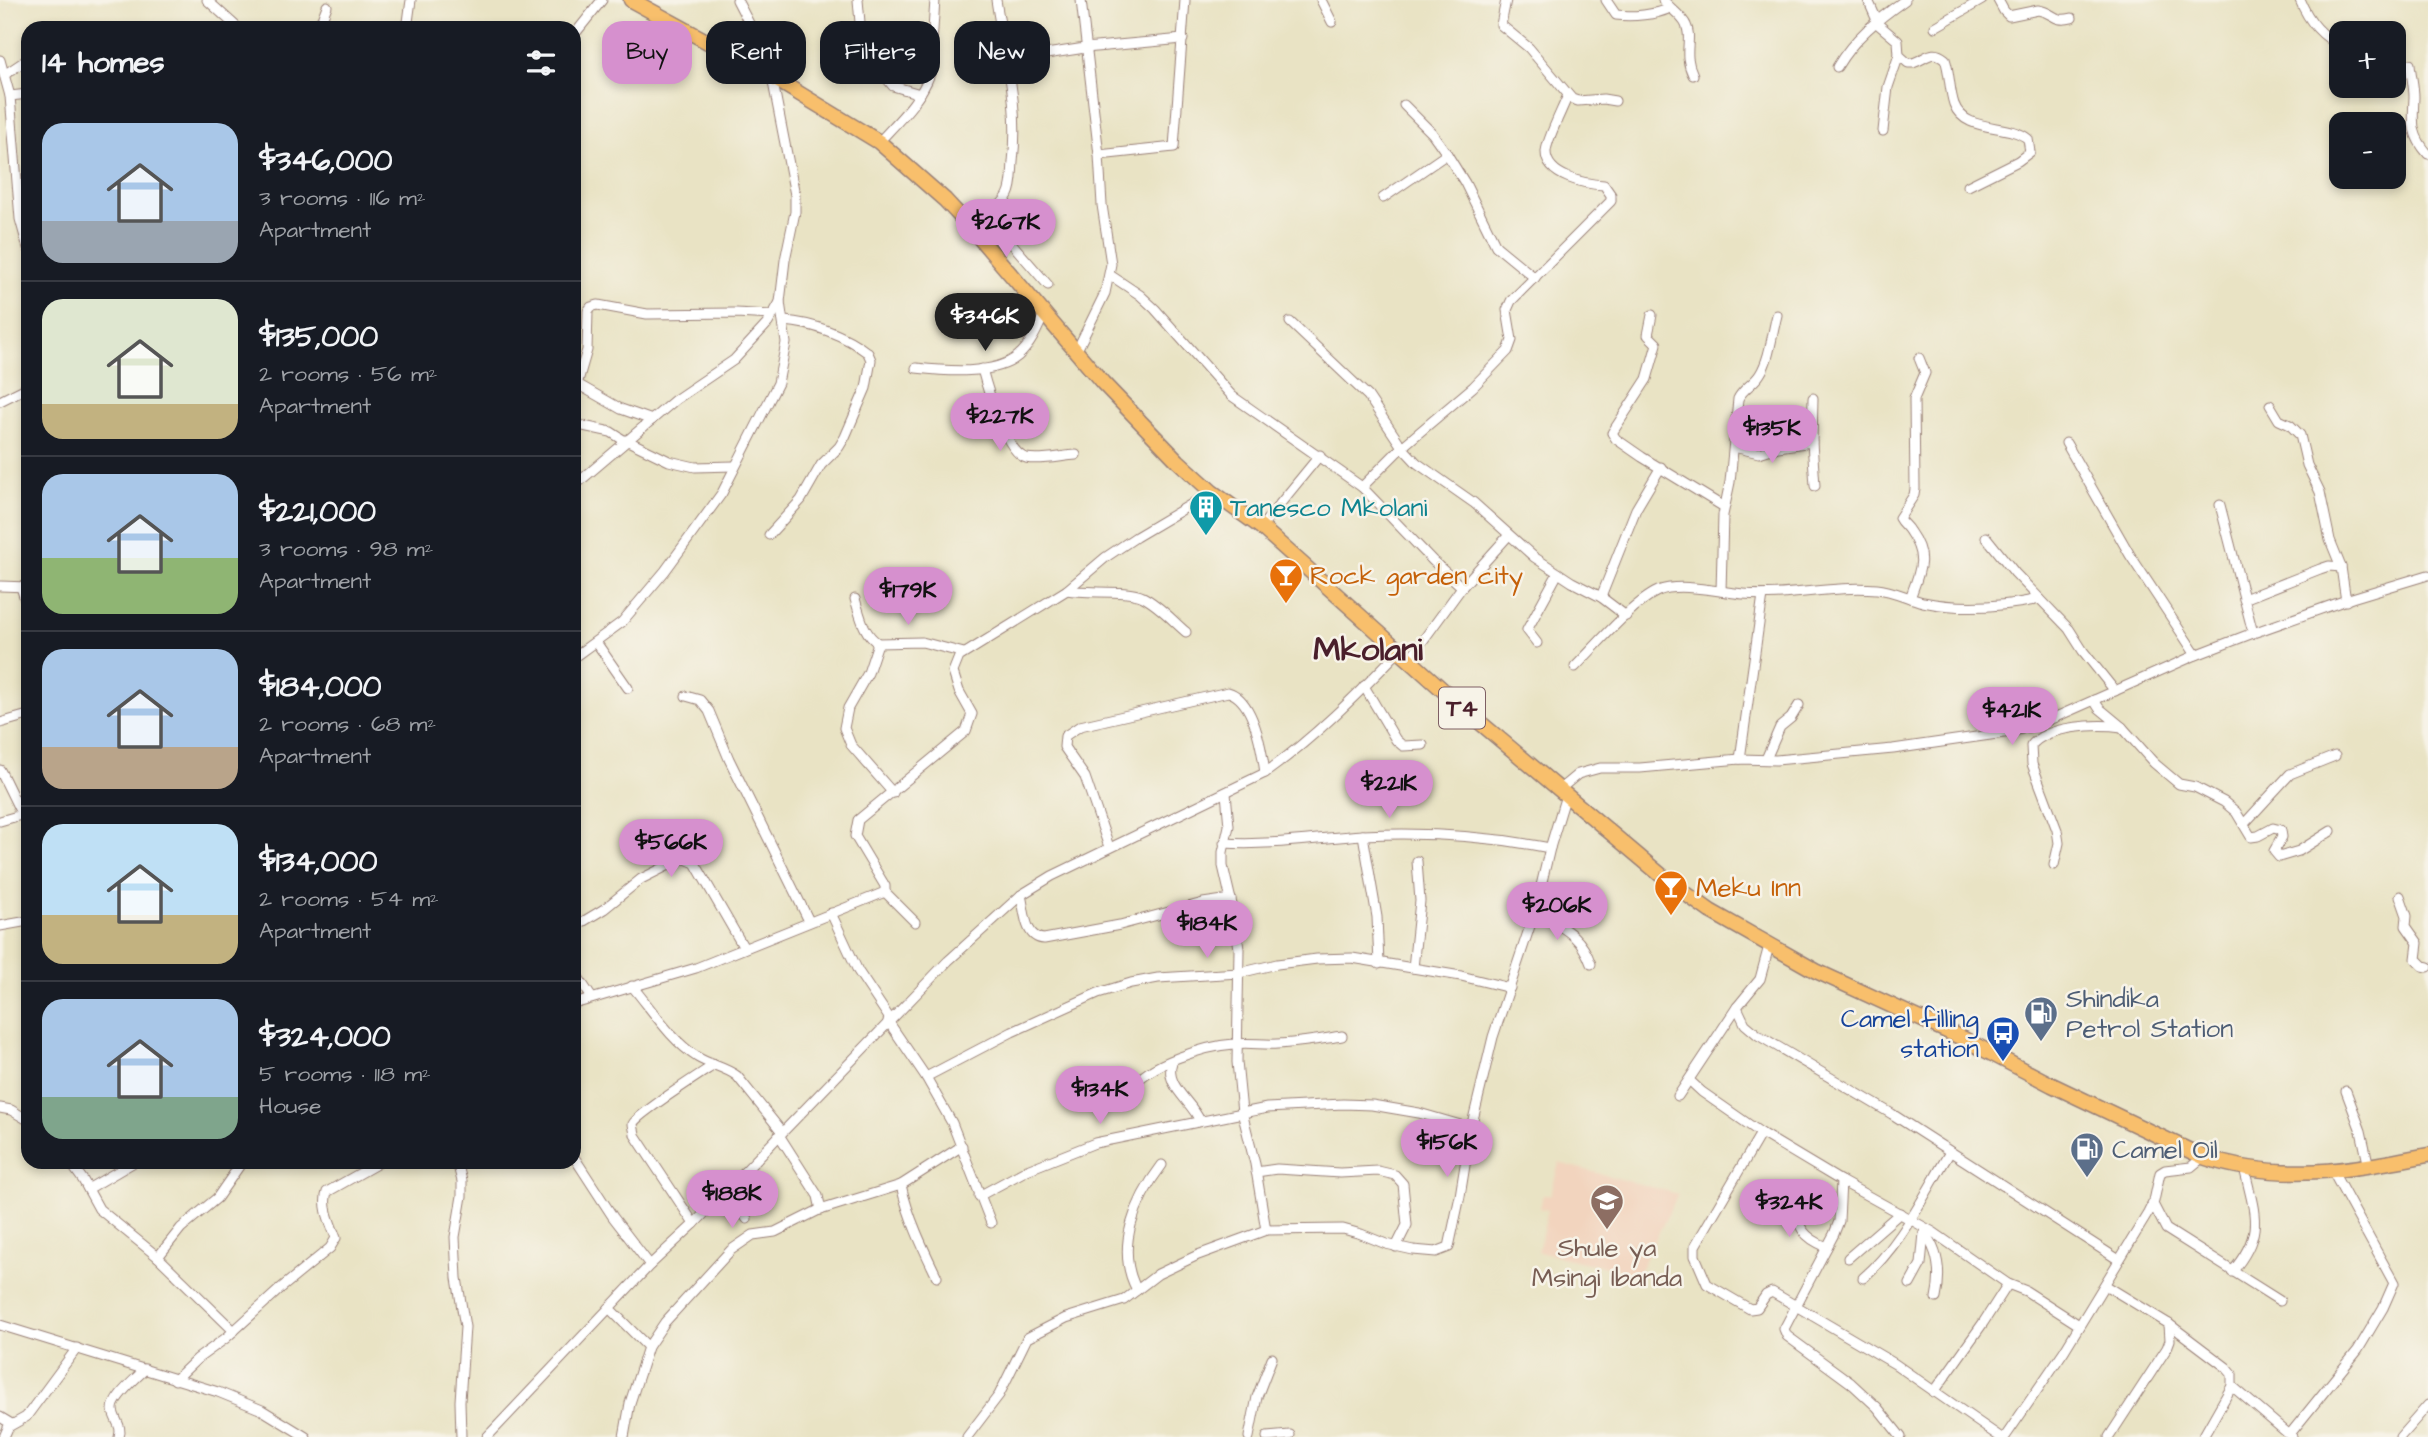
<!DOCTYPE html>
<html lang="en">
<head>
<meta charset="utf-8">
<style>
	body { margin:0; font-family:"Architects Daughter",sans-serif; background:#242831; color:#f1f3f6; height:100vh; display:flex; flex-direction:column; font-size:26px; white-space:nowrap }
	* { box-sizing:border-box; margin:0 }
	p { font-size:23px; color:#9ea1a6 }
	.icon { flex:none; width:38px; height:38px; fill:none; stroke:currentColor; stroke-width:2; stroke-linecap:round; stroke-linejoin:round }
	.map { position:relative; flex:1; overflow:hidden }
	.drawer { position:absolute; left:21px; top:21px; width:560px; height:1148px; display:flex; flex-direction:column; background:#171b24; border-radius:21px; box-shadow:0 4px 10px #0003 }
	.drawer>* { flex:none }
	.top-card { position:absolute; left:602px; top:21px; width:665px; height:63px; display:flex; gap:14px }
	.tools { position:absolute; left:2329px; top:21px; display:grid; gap:14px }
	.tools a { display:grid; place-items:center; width:77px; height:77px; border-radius:14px; background:#171b24; box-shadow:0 4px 10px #0003; font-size:35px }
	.price { position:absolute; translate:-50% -60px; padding:0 16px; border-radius:24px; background:#d690ce; color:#111; font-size:23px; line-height:46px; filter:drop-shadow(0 2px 4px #0008) }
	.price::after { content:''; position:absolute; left:50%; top:42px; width:21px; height:16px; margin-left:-10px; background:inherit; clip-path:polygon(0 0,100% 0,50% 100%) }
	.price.active { background:#222; color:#fff }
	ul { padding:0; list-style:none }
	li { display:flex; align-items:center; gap:21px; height:175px; padding:0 21px }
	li+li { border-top:2px solid #363941 }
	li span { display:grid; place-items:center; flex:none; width:196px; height:140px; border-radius:21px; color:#555 }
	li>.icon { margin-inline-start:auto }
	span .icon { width:84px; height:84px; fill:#fffc; stroke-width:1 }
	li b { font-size:30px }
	h2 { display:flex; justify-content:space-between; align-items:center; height:84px; padding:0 21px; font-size:30px }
	.tag { padding:0 24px; border-radius:21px; background:#171b24; box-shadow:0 4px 10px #0003; font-size:24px; line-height:63px }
	.tag.active { background:#d690ce; color:#111 }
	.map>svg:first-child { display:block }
	.built { fill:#f2d4be }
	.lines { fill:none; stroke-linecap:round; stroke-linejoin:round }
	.minor-casing { stroke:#9a8178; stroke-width:11 }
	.highway-casing { stroke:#9a8178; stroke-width:17 }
	.minor { stroke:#fff; stroke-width:9 }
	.highway { stroke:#f8bf6c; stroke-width:14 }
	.labels { text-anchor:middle; stroke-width:5; stroke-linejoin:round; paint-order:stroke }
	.shield { fill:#f7f3e8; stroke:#7e5f64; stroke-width:2 }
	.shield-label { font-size:24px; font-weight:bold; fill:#4a1f2b }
	.culture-label { font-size:26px; fill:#0d838f; stroke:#f7f3e8; text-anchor:start }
	.food-label { font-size:26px; fill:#c56008; stroke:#f7f3e8; text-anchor:start }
	.service-label { font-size:26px; fill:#4e5e75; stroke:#f7f3e8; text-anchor:start }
	.transit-label { font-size:26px; fill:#164399; stroke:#f7f3e8; text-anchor:end }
	.education-label { font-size:26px; fill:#785e54; stroke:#f7f3e8 }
	.district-label { font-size:33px; font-weight:bold; fill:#4a1f2b; stroke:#f7f3e8 }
</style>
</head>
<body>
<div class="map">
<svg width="2428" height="1437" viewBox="0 0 2428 1437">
	<rect width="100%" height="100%" fill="#f7f3e8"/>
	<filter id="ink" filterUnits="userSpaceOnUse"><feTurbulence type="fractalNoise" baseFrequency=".0143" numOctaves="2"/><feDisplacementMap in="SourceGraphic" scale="14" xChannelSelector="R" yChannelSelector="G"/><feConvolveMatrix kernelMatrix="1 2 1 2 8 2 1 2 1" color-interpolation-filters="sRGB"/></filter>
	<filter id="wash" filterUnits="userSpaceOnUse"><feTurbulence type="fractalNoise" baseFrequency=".00686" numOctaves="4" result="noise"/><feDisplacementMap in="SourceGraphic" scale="28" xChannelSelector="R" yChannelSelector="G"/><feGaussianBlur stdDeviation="1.57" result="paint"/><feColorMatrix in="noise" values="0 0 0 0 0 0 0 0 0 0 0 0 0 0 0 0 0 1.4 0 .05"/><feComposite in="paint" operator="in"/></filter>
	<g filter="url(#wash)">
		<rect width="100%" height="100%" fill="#e9e3c4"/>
		<!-- built -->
		<polygon class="built" points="1559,1163 1678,1194 1638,1274 1538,1252 1548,1210 1540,1208 1543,1195 1551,1194"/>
	</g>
	<g filter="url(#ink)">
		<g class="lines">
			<!-- minor casing -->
			<g class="minor-casing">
				<g id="minor">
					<polyline points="207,0 238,28"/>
					<polyline points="858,0 862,45 867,55 893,86 920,94"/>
					<polyline points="1321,0 1332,22"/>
					<polyline points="1506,0 1501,25 1529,48 1572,99 1578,101 1603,99 1615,101"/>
					<path d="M1606,0L1616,15C1632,17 1656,15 1670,8"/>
					<path d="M1663,0C1669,7 1683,17 1686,25C1693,39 1682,53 1693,75"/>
					<path d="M1868,0L1879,25L1898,41L1899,55L1908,63H1913C1926,59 1932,48 1945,59C1950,73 1949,89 1954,104C1965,134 2008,122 2028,139L2030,152L2018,161L1968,186"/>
					<path d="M1998,0L2004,11L2009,16L2038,10C2054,12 2053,23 2072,18"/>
					<path d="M2300,0C2308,20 2322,37 2342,46"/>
					<polyline points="1935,27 1982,0"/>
					<polyline points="315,28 322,19 327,6"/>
					<polyline points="404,28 408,22 411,0"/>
					<polyline points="574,35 602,0"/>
					<polyline points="0,60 10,96 20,219 28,248"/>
					<polyline points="1007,60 1085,48 1183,39"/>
					<path d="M2410,64C2411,75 2414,86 2414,97C2413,121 2410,134 2428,154"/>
					<path d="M1837,67C1854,38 1878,19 1905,0"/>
					<polyline points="4,75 28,59"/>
					<polyline points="10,96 28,94"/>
					<polyline points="1404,105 1432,133 1447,154 1465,183 1496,246 1535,278"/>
					<polyline points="1883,131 1888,87 1899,55"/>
					<path d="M879,142C898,121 920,101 930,74L935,0"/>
					<polyline points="1099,155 1174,147 1185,0"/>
					<polyline points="1383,198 1447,154"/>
					<polyline points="992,211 1013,245 1048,285"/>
					<path d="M972,229C984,219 1001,208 1008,195C1013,186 1012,172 1013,162C1020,102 1005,59 996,0"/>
					<polyline points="1110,275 1140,295 1155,309 1232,396 1362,487 1433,561 1462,587"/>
					<polyline points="1652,315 1648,335 1657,344 1647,379 1612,433 1616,439 1642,457 1724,507"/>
					<polyline points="1290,322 1368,396 1402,447 1417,463 1474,503 1534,557 1572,582 1601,597 1626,616"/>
					<polyline points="1076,352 1105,293 1111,264 1102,205 1099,155 1081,0"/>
					<path d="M916,368C944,371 995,376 1018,356C1031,345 1038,328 1044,314"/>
					<path d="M982,369C987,388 1006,453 1026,458C1041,461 1061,456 1076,455"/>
					<polyline points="579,385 621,409 652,420"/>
					<polyline points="574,395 587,350 588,311 591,307 598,305 647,314 736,313 772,315"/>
					<polyline points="1813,398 1812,442 1815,486"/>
					<polyline points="0,401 28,387"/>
					<polyline points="2270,405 2279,420 2290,425 2300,435 2307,465 2320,492 2330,540 2341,567 2346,601"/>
					<polyline points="574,424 611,432 625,441"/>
					<polyline points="626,440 669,461 695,467 734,466"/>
					<polyline points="2066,443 2130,555 2196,655"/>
					<polyline points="1734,447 1759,453 1778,447 1812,442"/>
					<polyline points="574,486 675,400 734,360 768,323 780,302 785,260 795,212 795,195 769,62 737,0"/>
					<path d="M1362,487L1402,447L1473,387L1508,351L1512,340L1507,310L1511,301L1611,201V195L1604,185C1586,184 1546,177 1546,152C1546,141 1563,108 1568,95"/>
					<polyline points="2220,505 2253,633"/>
					<polyline points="1261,527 1320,455"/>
					<path d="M769,535L801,500L821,465L839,447L845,437L866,388L871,360L868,353C845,335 813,323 784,321"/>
					<polyline points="1986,537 2015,573 2069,629 2083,651 2115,691"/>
					<polyline points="0,586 28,587"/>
					<polyline points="21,587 28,609"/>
					<path d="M1067,590C1088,594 1127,589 1143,597C1159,605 1173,621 1186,632"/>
					<path d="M1721,591L1723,515L1730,482L1738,399C1742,389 1754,384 1760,374C1770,358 1772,334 1777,315"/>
					<polyline points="1601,597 1636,509 1661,467"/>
					<path d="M1910,598C1920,571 1928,557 1910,532C1907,526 1902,524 1899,518L1914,495L1915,489L1914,399L1925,373L1919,358"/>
					<path d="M855,599C860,614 863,634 878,643L922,642L964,653"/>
					<polyline points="2244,599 2320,569 2329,566 2341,567"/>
					<polyline points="596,642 628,688"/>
					<polyline points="878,643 868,673 848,708 844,728 851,745 893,793"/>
					<polyline points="1537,643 1527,630 1558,573"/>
					<polyline points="574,657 622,622 665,571 722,493 778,383 786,343 780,302"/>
					<polyline points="1408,661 1462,587 1509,535"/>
					<path d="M1575,667C1596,646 1632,603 1658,591C1680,582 1719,592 1743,594C1787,598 1832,585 1877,589C1892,590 1907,598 1923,602C1962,610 2001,607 2040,599"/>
					<polyline points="1364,686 1396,740 1403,746 1423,745"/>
					<polyline points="686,696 700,700 709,711 729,759 809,921"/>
					<polyline points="2094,700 2099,708 2122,727 2154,763 2179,784 2195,787 2224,802 2236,812 2251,837 2258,836 2273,828 2281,830 2282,837 2274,851 2279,857 2299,851 2331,831"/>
					<polyline points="0,723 28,715"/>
					<polyline points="1740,759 1763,595"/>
					<polyline points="1766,759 1780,727 1791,718 1799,705"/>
					<polyline points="0,770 22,815"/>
					<polyline points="1560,789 1578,774 1600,768 1640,768 1740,759 1776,760 1893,749 2011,732 2040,724 2196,655 2253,633 2352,598 2428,575"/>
					<polyline points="1226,793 1229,826 1223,852 1223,866 1234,913 1239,949 1237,1062 1242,1112 1255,1164 1266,1230"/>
					<polyline points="0,821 28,813"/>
					<polyline points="2244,824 2290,774 2335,756"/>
					<polyline points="1363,835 1377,917 1379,964"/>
					<path d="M1224,843C1271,846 1317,838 1363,835C1426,832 1488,836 1550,848"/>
					<path d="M1109,847L1085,777L1064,747L1065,736L1080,726L1228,692C1254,699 1262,750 1265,773"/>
					<path d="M2054,865L2059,843L2057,830L2032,764L2031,746C2046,725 2099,724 2122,727"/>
					<polyline points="885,892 915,922"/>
					<path d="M1021,895C1025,910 1024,938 1044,939L1120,925L1203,903L1231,899"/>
					<polyline points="2400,896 2407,916 2406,926 2418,943 2416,959 2423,966 2428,967"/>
					<path d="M1535,911C1562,928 1580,933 1591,964"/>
					<polyline points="831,913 858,971 890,1019"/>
					<polyline points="0,926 28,921"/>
					<polyline points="574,927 604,909 641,879 683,858 695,863 744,948"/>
					<polyline points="1413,968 1420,901 1417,861"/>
					<polyline points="574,971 592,998"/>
					<path d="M632,986C653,1011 670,1039 697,1057C710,1065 725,1067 737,1076L782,1132"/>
					<polyline points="574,1004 696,968 885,892 885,886 855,836 858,820 966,731 972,714 959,691 953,672 959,657 1067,590 1106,557 1136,537 1212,492"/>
					<polyline points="1737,1007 1745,1024 1758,1035 1892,1114 2119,1260"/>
					<polyline points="888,1021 926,1077 952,1123 991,1223"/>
					<path d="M1172,1062C1164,1086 1191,1100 1200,1121"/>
					<polyline points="926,1077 1012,1032 1098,993 1131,983 1158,978 1239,973 1277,964 1317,959 1352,958 1461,976 1510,988"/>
					<polyline points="1689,1080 1702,1092 1761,1133 1841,1181 1933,1232 2008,1284 2026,1291 2079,1325"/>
					<path d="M1131,1089C1146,1064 1206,1046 1234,1044C1248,1042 1263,1045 1277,1044C1299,1043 1321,1039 1342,1036"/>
					<polyline points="2346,1091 2361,1131 2369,1167"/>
					<polyline points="1678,1096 1737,1007 1760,979 1769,946"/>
					<polyline points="0,1108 11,1110 28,1120"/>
					<polyline points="1761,1133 1695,1246 1695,1256 1707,1284 1750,1309 1757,1308 1766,1295 1772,1292 1796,1306 1784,1329 1787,1336 1851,1383 1877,1407 1901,1437"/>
					<polyline points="779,1135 818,1196 821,1210"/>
					<polyline points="574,1157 613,1217 650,1265"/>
					<polyline points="70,1162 83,1180 99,1209 158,1257 234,1331"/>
					<polyline points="457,1162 462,1181 462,1196 455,1237 457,1278 465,1327 460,1401 461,1437"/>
					<polyline points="1256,1172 1277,1169 1340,1173 1378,1171 1395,1175 1403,1184 1407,1225 1396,1247"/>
					<polyline points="1841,1181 1839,1221 1834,1234 1796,1306 1895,1364 2000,1437"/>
					<path d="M901,1185C908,1217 923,1248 937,1277"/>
					<polyline points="88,1189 134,1162"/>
					<polyline points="726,1190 747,1219"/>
					<polyline points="979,1196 1027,1170 1095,1143 1267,1108 1343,1104 1372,1105 1419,1113 1471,1128"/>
					<path d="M1792,1198C1799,1225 1799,1236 1827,1247"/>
					<polyline points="2153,1204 2166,1229 2280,1301"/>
					<path d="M694,1224L635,1135C635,1132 633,1126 633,1124C636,1115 702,1073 714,1065"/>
					<path d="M1924,1233C1940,1252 1941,1275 1936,1298"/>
					<polyline points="158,1257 181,1228 217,1198 242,1162"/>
					<polyline points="1848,1258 1900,1213"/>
					<path d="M2232,1272C2266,1232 2254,1213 2244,1167"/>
					<path d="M1863,1278C1902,1244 1923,1196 1950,1152"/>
					<polyline points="1910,1284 1921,1264 1924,1233"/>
					<polyline points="2105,1285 2169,1324 2226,1367 2232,1374 2232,1386 2203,1437"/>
					<path d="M1137,1290C1114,1248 1136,1199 1162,1165"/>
					<polyline points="609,1308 648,1347"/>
					<polyline points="0,1325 218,1392 262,1410 306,1437"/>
					<path d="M175,1380L197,1359L226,1338L281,1288L330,1248L336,1238C331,1224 322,1207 327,1192L380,1162"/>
					<polyline points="2232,1386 2292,1437"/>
					<polyline points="1934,1392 1983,1323 2008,1284"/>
					<polyline points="0,1417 10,1423 4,1437"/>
					<polyline points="10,1426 26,1417 77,1348"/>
					<polyline points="2290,1434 2358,1350 2383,1308 2394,1283 2333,1172"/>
					<path d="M119,1437C123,1426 114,1420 113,1410C112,1398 137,1378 145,1369"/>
					<path d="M487,1437L650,1265L694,1224L948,961L1021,895L1052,876L1265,773C1314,738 1357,695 1398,652"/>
					<polyline points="624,1437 630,1403 648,1347 665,1322 731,1250 753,1235 775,1232 817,1211 901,1185 962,1146"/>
					<polyline points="967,1437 999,1395 1027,1338 1066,1318 1124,1300 1158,1274 1198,1255 1266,1230 1343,1229 1361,1234 1386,1244 1413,1250 1436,1252 1449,1247 1460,1196 1471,1128 1493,1037 1535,911 1550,848 1566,795"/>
					<polyline points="1249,1437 1257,1397 1272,1358"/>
					<polyline points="1267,1437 1290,1435"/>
					<polyline points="2005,1437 2064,1351 2148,1213 2154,1201 2160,1173 2165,1170 2191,1167 2203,1157"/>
					<polyline points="2109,1437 2167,1348 2170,1340 2169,1324"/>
					<polyline points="2400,1437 2428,1405"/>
				</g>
			</g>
			<!-- highway casing -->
			<g class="highway-casing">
				<path id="highway" d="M631,0L772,77L879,142L945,200L972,229L1103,383L1178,461L1212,492L1261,527L1464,709L1668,881L1710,911L1816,971L1962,1038L2052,1085L2203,1157C2281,1183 2350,1170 2428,1155"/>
			</g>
			<!-- minor -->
			<use href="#minor" class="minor"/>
			<!-- highway -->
			<use href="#highway" class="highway"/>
		</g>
	</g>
	<!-- icons -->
	<defs>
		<g id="building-pin" transform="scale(1.75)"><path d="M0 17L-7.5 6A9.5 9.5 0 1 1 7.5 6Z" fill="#0f9aa8" stroke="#f7f3e8"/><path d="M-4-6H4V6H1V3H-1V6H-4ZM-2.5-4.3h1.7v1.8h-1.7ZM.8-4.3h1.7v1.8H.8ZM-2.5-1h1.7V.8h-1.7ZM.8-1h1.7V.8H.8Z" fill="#fff"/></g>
		<g id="bar-pin" transform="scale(1.75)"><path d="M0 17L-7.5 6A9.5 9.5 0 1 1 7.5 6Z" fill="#e8710a" stroke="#f7f3e8"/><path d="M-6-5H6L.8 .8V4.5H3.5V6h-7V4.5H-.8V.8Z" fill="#fff"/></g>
		<g id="fuel-pin" transform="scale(1.75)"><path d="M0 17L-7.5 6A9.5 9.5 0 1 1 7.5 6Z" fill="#5c6f8a" stroke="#f7f3e8"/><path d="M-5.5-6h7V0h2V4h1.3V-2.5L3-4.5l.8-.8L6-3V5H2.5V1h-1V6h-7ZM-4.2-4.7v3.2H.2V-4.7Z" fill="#fff"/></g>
		<g id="bus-pin" transform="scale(1.75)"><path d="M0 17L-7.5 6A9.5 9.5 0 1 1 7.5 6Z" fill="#1a4fb4" stroke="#f7f3e8"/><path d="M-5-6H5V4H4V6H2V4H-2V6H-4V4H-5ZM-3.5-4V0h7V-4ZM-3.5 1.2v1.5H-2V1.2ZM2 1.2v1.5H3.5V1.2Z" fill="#fff"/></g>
		<g id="school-pin" transform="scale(1.75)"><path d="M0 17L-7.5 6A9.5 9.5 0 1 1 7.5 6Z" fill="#8d6e63" stroke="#f7f3e8"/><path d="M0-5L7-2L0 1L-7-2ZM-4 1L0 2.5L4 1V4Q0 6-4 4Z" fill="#fff"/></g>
	</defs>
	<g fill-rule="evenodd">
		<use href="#building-pin" x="1206" y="507"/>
		<use href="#bar-pin" x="1286" y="575"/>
		<use href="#bar-pin" x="1671" y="887"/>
		<use href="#fuel-pin" x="2041" y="1013"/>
		<use href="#bus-pin" x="2003" y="1033"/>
		<use href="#fuel-pin" x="2087" y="1149"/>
		<use href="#school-pin" x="1607" y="1201"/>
	</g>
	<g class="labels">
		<!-- shield labels -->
		<rect class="shield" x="1439" y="687.5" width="46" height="41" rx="5"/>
		<g class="shield-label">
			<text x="1462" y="716">T4</text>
		</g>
		<!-- culture labels -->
		<g class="culture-label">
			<text x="1230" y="516">Tanesco Mkolani</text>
		</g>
		<!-- food labels -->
		<g class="food-label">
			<text x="1310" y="584">Rock garden city</text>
			<text x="1696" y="896">Meku Inn</text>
		</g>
		<!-- service labels -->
		<g class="service-label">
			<text x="2066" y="1007">Shindika<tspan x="2066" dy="30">Petrol Station</tspan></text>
			<text x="2112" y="1158">Camel Oil</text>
		</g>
		<!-- transit labels -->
		<g class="transit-label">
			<text x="1979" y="1027">Camel filling<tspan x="1979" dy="30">station</tspan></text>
		</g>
		<!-- education labels -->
		<g class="education-label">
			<text x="1607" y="1256">Shule ya<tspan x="1607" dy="30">Msingi Ibanda</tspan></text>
		</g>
		<!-- district labels -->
		<g class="district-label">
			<text x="1368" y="660">Mkolani</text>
		</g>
	</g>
</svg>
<div class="tools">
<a>+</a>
<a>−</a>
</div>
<b class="price" style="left:1006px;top:259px">$267K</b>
<b class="price active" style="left:985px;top:353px">$346K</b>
<b class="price" style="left:1000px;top:453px">$227K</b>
<b class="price" style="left:1772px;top:465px">$135K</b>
<b class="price" style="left:908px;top:627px">$179K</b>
<b class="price" style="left:2012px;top:747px">$421K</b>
<b class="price" style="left:1389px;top:820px">$221K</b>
<b class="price" style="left:671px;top:879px">$566K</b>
<b class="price" style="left:1557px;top:942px">$206K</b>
<b class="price" style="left:1207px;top:960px">$184K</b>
<b class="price" style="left:1100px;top:1126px">$134K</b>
<b class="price" style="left:1447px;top:1179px">$156K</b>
<b class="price" style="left:732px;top:1230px">$188K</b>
<b class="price" style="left:1789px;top:1239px">$324K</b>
<div class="top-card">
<a class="tag active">Buy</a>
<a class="tag">Rent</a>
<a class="tag">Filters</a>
<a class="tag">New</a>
</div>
<section class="drawer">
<h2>14 homes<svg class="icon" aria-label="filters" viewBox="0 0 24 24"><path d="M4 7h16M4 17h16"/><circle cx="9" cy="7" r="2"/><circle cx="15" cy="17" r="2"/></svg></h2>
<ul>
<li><span style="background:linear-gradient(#a9c7e8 70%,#9aa5b1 0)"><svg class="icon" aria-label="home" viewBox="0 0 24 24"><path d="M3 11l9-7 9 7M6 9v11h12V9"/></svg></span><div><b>$346,000</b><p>3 rooms · 116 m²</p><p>Apartment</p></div></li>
<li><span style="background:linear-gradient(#dfe7d0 75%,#c2b280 0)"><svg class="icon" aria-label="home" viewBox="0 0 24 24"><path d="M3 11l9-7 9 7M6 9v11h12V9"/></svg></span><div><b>$135,000</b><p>2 rooms · 56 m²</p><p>Apartment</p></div></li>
<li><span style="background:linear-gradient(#a9c7e8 60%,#8fb573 0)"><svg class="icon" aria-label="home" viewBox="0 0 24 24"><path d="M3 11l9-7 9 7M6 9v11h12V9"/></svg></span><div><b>$221,000</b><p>3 rooms · 98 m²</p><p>Apartment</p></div></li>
<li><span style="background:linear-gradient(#a9c7e8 70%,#b9a48a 0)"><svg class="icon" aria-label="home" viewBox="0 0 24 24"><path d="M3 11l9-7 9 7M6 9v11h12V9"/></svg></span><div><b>$184,000</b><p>2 rooms · 68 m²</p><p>Apartment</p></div></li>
<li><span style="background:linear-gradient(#bfe0f5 65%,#c2b280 0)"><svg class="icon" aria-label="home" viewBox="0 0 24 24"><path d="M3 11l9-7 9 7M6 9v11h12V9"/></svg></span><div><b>$134,000</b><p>2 rooms · 54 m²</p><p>Apartment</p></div></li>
<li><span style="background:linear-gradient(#a9c7e8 70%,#7fa58c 0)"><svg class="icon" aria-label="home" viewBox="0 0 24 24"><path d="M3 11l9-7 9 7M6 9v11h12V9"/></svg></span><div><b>$324,000</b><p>5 rooms · 118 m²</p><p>House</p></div></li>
</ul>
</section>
</div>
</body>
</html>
